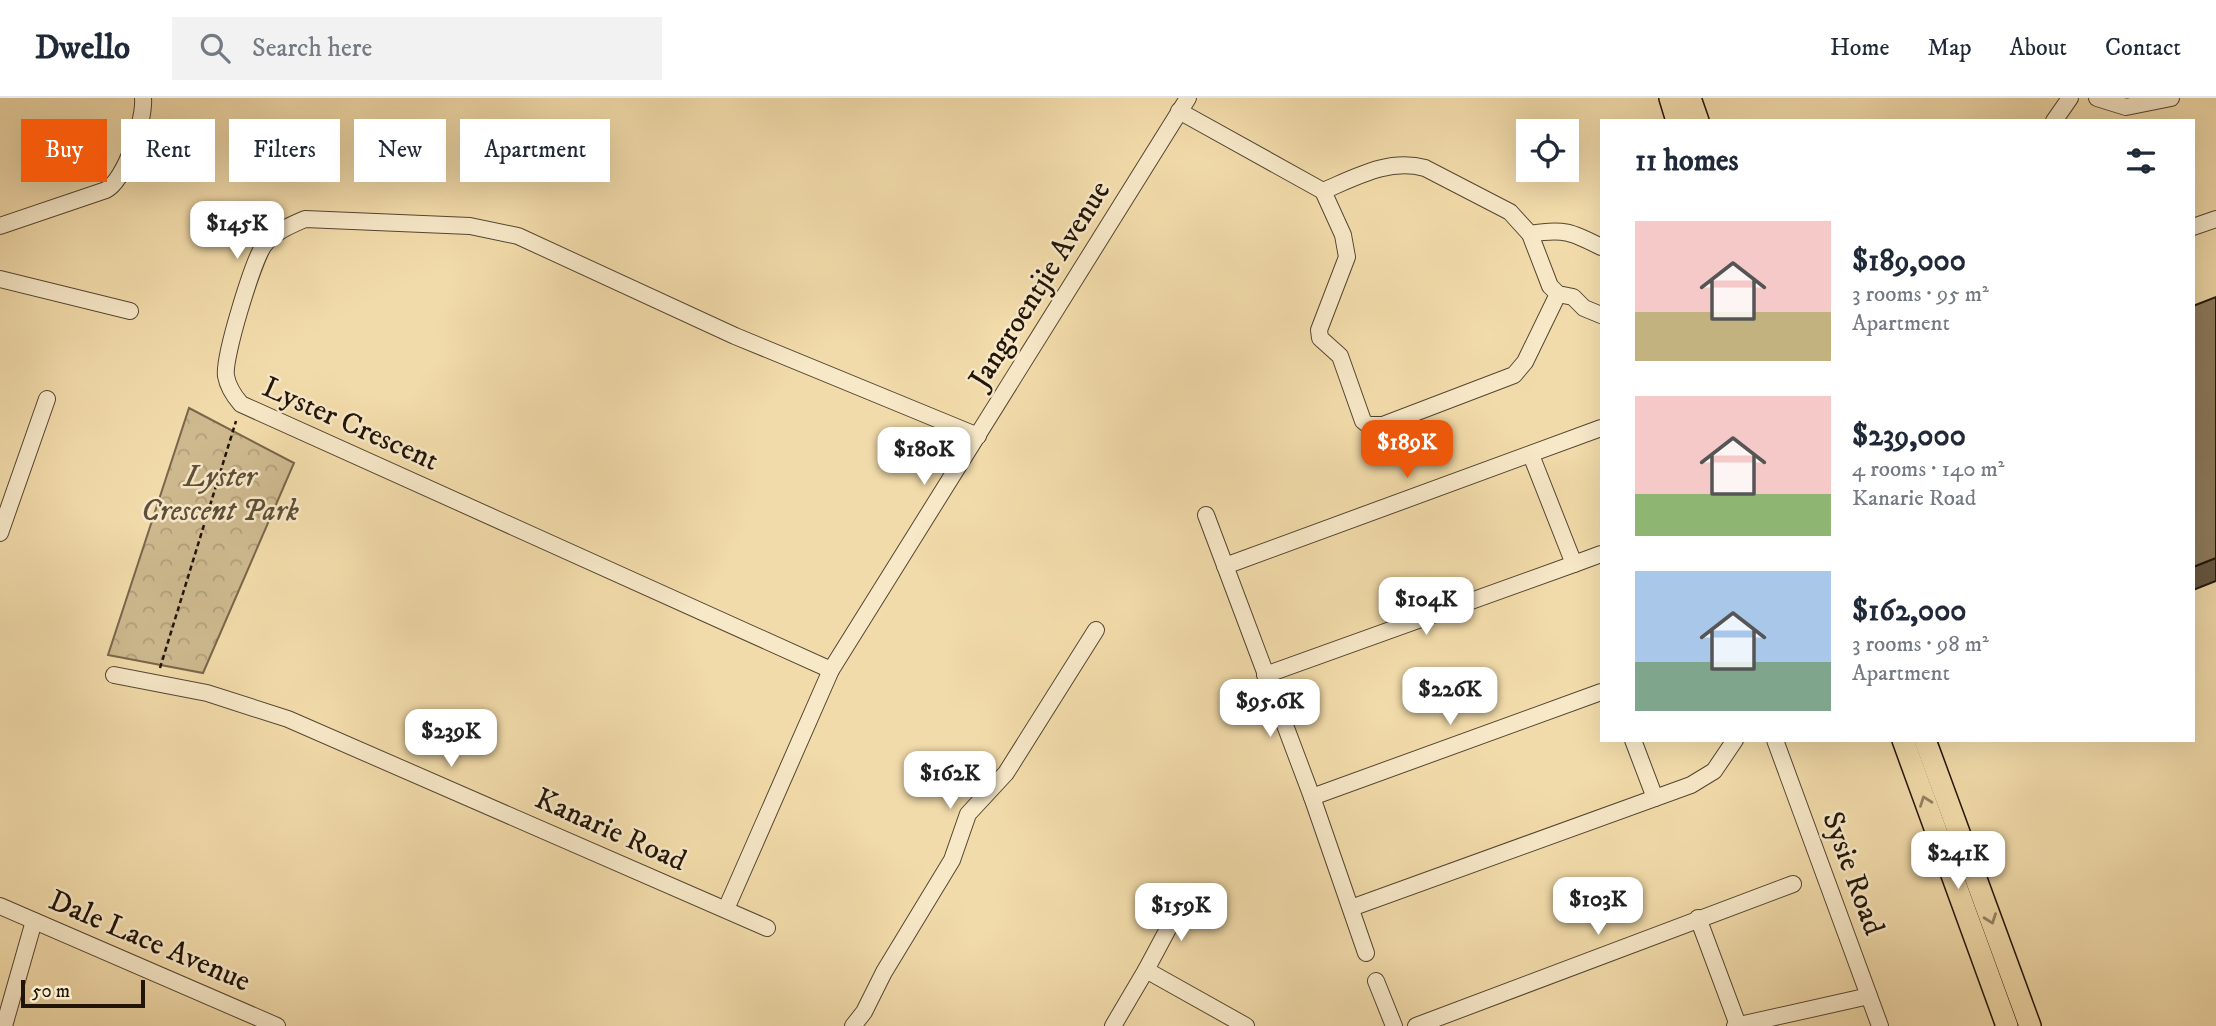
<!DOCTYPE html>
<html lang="en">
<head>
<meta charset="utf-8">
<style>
	body { margin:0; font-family:"IM FELL DW Pica",serif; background:#f2f2f3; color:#1f2937; height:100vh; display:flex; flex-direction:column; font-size:26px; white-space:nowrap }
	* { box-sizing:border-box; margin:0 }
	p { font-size:23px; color:#747a83 }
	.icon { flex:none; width:38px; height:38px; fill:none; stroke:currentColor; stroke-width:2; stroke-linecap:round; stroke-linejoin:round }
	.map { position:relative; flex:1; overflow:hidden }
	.side { position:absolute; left:1600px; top:21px; width:595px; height:623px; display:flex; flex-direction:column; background:#fff; border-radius:0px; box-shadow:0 7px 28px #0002 }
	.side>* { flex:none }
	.hud { position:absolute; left:21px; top:21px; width:665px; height:63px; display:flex; gap:14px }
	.buttons { position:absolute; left:1516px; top:21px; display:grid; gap:14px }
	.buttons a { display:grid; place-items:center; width:63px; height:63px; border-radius:0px; background:#fff; box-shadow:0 7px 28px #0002; font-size:35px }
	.scale { position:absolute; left:21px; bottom:18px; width:124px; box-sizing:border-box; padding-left:7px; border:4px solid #211509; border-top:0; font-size:19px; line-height:24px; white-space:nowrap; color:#211509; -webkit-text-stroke:5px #f7e8c8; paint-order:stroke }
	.price { position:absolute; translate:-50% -60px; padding:0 16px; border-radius:14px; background:#fff; color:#222; font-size:23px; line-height:46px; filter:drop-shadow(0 2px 4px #0008) }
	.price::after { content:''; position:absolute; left:50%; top:42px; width:21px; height:16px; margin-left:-10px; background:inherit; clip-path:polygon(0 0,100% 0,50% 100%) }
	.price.current { background:#ea580c; color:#fff }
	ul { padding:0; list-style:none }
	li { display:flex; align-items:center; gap:21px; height:175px; padding:0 35px }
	li span { display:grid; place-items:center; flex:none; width:196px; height:140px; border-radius:0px; color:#555 }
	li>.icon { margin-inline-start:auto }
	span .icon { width:84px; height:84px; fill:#fffc; stroke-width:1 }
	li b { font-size:30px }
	h2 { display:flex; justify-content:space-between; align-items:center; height:84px; padding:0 35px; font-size:30px }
	.chip { padding:0 24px; border-radius:0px; background:#fff; box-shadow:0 7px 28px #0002; font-size:24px; line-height:63px }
	.chip.current { background:#ea580c; color:#fff }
	header { display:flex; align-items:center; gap:42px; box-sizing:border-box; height:98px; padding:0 35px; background:#fff; border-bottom:2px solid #e0e1e3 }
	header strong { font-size:33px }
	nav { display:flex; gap:38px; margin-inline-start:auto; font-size:24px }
	.search { width:490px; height:63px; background:#f2f2f3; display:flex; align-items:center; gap:18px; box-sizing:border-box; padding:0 24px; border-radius:0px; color:#747a83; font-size:26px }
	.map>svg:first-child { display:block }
	.park { fill:url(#park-crowns); stroke:#78674c; stroke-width:2 }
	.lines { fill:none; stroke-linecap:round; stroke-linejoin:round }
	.minor-casing { stroke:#554631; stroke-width:18 }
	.major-casing { stroke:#211509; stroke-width:24 }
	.path { stroke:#211509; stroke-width:2.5; stroke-dasharray:5 3.5; stroke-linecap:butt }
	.minor { stroke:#f7e8c8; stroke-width:16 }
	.major { stroke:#f2dbaa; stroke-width:21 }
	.shaded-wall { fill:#635741; stroke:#211509; stroke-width:2 }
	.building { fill:#8e7c5d; stroke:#211509; stroke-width:2 }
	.oneway { stroke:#948262 }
	.labels { text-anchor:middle; stroke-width:5; stroke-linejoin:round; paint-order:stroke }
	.street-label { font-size:30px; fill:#211509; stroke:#f7e8c8 }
	.park-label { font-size:30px; font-style:italic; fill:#5e4e38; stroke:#f7e8c8 }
</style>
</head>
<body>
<header>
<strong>Dwello</strong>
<div class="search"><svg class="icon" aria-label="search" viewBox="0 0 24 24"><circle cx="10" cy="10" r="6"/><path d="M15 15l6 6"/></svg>Search here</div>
<nav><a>Home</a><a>Map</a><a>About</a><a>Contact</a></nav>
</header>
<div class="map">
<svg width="2216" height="928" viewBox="0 0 2216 928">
	<defs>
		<pattern id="park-crowns" width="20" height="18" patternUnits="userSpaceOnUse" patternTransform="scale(1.75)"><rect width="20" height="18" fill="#ceb98f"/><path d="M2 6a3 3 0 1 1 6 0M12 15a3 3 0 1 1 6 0" fill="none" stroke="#b19e7a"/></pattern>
	</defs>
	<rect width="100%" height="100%" fill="#f2dbaa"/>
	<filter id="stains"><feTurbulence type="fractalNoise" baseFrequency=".00286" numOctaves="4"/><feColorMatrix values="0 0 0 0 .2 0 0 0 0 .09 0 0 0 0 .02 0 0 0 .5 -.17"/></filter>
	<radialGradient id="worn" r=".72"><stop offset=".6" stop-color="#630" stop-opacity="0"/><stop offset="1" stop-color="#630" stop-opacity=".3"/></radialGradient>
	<!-- park -->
	<polygon class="park" points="189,310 294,365 203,575 108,557"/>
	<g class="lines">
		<!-- minor casing -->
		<g class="minor-casing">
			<g id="minor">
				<polyline points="2097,0 2126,9 2171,0"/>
				<polyline points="1179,13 1323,93 1343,137 1347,159 1319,232 1320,240 1340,258 1363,323 1368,327 1383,327 1514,277 1525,264 1558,196"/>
				<polyline points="2054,23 2070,0"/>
				<path d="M1323,93C1356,79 1389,60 1425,70L1510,114L1530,136L1550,188L1558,196L1573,199L1584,210L1601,217"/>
				<path d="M0,128L106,92C125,82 145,22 143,0"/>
				<polyline points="2193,129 2216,121"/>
				<path d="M1530,136C1563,130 1572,134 1601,149"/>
				<polyline points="0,181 130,213"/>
				<polyline points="1531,357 1574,466 1601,456"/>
				<polyline points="1206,417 1312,699 1366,855"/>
				<polyline points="0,435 47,301"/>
				<polyline points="1225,468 1601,330"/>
				<path d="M831,572L241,306C234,298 228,289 226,278C223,260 253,163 264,147C274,134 291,127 305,121L470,128L518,138L735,238L978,338"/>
				<polyline points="114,577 207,595 288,621 767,830"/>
				<polyline points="1265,577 1574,466"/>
				<polyline points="1633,642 1655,700"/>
				<polyline points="1775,642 1880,928"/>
				<polyline points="1312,699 1601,594"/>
				<polyline points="0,808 277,928"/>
				<polyline points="1351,810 1691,687 1714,673 1735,642"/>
				<polyline points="726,811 831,572 1188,0"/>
				<polyline points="1698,820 1738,927"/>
				<polyline points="1146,872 1184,801"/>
				<polyline points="1376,883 1394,928"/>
				<polyline points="4,928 34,823"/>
				<polyline points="853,928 864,914 884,874 952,762 968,716 1006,675 1096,532"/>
				<polyline points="1113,928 1146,872 1246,928"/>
				<polyline points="1416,928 1793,786"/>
				<polyline points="1735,928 1869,898"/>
			</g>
		</g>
		<!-- major casing -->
		<g class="major-casing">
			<g id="major">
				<polyline points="1670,0 1677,23"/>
				<polyline points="1690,0 1698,23"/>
				<polyline points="1903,642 2007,928"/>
				<polyline points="1925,642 2030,928"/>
			</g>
		</g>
		<!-- path -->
		<polyline class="path" points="160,570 236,323"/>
		<!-- minor -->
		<use href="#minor" class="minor"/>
		<!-- major -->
		<use href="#major" class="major"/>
	</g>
	<!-- shaded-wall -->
	<polygon class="shaded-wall" points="2216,460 2216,483 2193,492 2193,469"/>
	<!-- building -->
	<polygon class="building" points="2216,199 2216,460 2193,469 2193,208"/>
	<!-- one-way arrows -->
	<defs><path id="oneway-chevron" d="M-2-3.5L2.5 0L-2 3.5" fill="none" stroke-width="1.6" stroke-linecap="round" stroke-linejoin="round" transform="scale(1.75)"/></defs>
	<g class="oneway">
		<use href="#oneway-chevron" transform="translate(1925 703) rotate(-110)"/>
		<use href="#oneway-chevron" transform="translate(1991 821) rotate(70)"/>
	</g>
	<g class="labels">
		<!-- street labels -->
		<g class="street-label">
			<text transform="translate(1039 186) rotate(-58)" y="10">Jangroentjie Avenue</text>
			<text transform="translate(351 325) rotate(24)" y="10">Lyster Crescent</text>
			<text transform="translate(611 731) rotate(24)" y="10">Kanarie Road</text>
			<text transform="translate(1854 775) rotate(70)" y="10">Sysie Road</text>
			<text transform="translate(150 842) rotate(23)" y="10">Dale Lace Avenue</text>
		</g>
		<!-- park labels -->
		<g class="park-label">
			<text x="220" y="388">Lyster<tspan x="220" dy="34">Crescent Park</tspan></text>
		</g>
	</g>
	<rect width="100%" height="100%" filter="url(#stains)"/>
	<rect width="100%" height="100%" fill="url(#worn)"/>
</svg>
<div class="buttons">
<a><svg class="icon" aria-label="locate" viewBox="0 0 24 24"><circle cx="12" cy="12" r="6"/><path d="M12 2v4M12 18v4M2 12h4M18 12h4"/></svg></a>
</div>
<div class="scale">50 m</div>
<b class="price" style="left:237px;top:163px">$145K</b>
<b class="price current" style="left:1407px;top:382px">$189K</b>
<b class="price" style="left:924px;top:389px">$180K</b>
<b class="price" style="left:1426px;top:539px">$104K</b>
<b class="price" style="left:1450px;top:629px">$226K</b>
<b class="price" style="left:1270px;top:641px">$95.6K</b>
<b class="price" style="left:451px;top:671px">$239K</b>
<b class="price" style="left:950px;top:713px">$162K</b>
<b class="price" style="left:1958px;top:793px">$241K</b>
<b class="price" style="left:1598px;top:839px">$103K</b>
<b class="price" style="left:1181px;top:845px">$159K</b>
<div class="hud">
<a class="chip current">Buy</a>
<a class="chip">Rent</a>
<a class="chip">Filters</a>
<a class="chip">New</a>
<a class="chip">Apartment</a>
</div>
<section class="side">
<h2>11 homes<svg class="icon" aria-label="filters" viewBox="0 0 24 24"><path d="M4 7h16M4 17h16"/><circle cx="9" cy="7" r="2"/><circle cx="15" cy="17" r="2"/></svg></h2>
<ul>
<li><span style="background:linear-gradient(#f6c9c9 65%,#c2b280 0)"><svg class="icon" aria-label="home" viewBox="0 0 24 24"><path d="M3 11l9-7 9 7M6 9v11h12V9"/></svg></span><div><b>$189,000</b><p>3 rooms · 95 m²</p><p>Apartment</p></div></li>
<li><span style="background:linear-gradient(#f6c9c9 70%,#8fb573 0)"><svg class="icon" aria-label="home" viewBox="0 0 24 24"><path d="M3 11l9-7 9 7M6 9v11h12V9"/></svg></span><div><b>$239,000</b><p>4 rooms · 140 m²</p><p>Kanarie Road</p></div></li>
<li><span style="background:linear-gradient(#a9c7e8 65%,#7fa58c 0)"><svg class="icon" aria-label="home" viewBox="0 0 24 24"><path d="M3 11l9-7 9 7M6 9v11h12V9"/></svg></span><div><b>$162,000</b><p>3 rooms · 98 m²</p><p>Apartment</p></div></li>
</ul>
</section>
</div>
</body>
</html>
